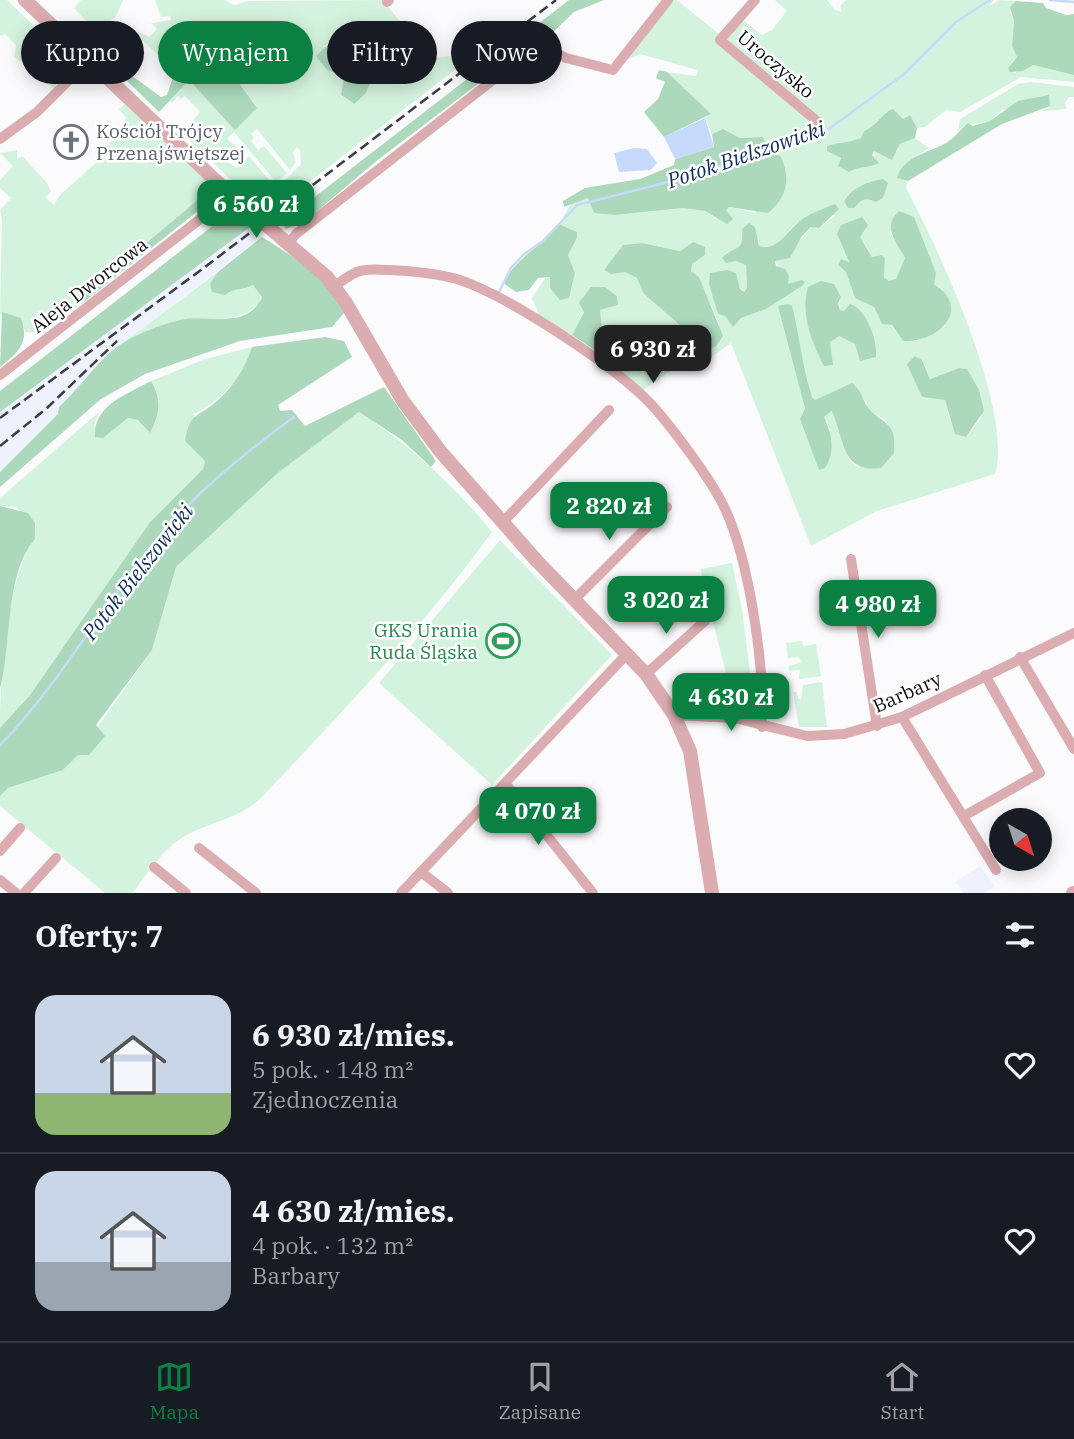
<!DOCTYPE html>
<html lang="pl">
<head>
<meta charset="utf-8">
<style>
	body { margin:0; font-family:"IBM Plex Serif",serif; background:#242831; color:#f1f3f6; height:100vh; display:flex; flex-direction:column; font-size:26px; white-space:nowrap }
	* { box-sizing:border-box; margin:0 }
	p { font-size:23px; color:#9ea1a6 }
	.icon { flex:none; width:38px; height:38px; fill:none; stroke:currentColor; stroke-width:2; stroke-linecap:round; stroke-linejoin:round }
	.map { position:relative; height:893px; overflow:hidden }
	.details { display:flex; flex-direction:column; background:#171b24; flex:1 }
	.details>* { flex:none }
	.hud { position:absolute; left:21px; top:21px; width:700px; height:63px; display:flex; gap:14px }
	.needle { width:46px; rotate:141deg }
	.tools { position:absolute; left:989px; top:808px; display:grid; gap:14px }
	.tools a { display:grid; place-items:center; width:63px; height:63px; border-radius:50%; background:#171b24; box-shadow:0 4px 18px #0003; font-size:35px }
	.price { position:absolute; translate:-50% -60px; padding:0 16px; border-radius:14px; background:#0b8043; color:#fff; font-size:23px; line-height:46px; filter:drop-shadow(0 2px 4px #0008) }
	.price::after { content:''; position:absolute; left:50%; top:42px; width:21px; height:16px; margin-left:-10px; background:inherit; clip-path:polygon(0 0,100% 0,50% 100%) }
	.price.active { background:#222; color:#fff }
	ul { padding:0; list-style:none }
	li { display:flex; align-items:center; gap:21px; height:175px; padding:0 35px }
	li+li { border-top:2px solid #363941 }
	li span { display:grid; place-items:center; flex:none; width:196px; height:140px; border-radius:21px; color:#555 }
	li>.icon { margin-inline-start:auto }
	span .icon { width:84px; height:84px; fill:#fffc; stroke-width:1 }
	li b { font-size:30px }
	h2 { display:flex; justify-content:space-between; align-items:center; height:84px; padding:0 35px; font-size:30px }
	.tag { padding:0 24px; border-radius:32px; background:#171b24; box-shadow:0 4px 18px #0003; font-size:24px; line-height:63px }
	.tag.active { background:#0b8043; color:#fff }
	.tabs { display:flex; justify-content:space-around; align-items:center; height:98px; border-top:2px solid #363941; background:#171b24; font-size:19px; color:#9ea1a6 }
	.tabs a { display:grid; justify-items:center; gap:4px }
	.tabs .active { color:#0b8043 }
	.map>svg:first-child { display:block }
	.built { fill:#eef2fc }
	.green { fill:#d4f3de; fill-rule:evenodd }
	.forest { fill:#acd9bb }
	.water { fill:#c6dafb }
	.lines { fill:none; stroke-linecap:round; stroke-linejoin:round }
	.stream { stroke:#c6dafb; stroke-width:2.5 }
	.minor { stroke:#dcadb0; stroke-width:10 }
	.tertiary { stroke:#dcadb0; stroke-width:14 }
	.rail { stroke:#3c3d40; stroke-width:2.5; stroke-dasharray:10 5; stroke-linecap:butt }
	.labels { text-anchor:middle; stroke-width:5; stroke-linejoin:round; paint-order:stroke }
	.street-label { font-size:19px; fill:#0b0c0f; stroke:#fff }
	.worship-label { font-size:19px; fill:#5b616d; stroke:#fff; text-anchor:start }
	.leisure-label { font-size:19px; fill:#27864d; stroke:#fff; text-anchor:end }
	.water-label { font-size:21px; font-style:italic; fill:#0c2a5a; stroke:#fff }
</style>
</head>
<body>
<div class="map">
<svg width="1074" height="893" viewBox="0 0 1074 893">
	<rect width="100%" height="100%" fill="#fbfbfd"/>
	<!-- built -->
	<g class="built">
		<polygon points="250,227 262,237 108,354 59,407 59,414 0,472 0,412"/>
		<polygon points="980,866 995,886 985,893 964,893 955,882"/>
	</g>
	<!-- green -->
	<g class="green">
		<polygon points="0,0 7,0 73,63 74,66 54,88 44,80 46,72 32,59 20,62 14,57 16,45 5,34 0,36"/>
		<polygon points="81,0 123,0 116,16 100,30 105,35 109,32 121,42 104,61 84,44 97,32 74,8"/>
		<path d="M155,0H225L234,5L248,1L383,0L430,59L449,56L456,69L278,206L269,196L301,164L300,150L297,147L293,152L296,162L290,170L257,129L251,134L254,138L251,141L258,150L264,146L287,173L276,182L234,132L227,139L237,147L225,160L237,168L249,156L273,185L252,200L182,133L200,112L185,96L181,99L178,96L172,103L169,101L189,80L257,107L200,29L161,58L137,35L140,32L149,37L157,29L151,23L171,20L170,16L161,17ZM337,39L364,50L361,60L371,67L373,77L354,104L341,96L344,77L324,46Z"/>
		<path d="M670,0H677L719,34L736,14L762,35L772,30L787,11L775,0H827L835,10L842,12L840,6L846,0H994L989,6L1000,0L1016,1L1010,11L1014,21L1012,46L1017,57L1012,62L1014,73L1033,65L1074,75V82L1021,77L960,112L946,110L925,127L917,128L910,115L903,119L886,112L878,125L864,131L861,138L847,144L838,142L836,153L849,172L859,166L874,165V151L897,152L900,144L915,138L929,148L906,163L897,178L908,181L906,188C938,248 1014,410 995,474L877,511L811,546L731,343L697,367L690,357L643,390L596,351L603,337L600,310L618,305L617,296L605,287L584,311L572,335L539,315L532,298L545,278L550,277V288L569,298L575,273L568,255L577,238V232L559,224L572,202L588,198L602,212L615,215L683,208L705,211L716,219L729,207L755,213L780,154L765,152L751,156L742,164L695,180L688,177L766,145L763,137L740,138L723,129L712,134L705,118L710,114L667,72L696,76L698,70L640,54L629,59L627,56ZM836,215L819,228L812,227C796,242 797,250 775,261L788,284L802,286L766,309L741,318L733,326L725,316L728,270L736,273V283L744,292L747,289L746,265L726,253L739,248L743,242L759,238V246C780,251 786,229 801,220C810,215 826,216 836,215ZM914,217L935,273L934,284L943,289L945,326L917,341H903L891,325L882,324L874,307L855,298L846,272L849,263L837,234L864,242L872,257L882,255L885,258L884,277L889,281L896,280L905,258L890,232ZM693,242L691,271L699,278L719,324L701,354L681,326L644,294L638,278L625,272L604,270L623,245L642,243L680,251ZM839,291L840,310L868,361L855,344L839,336L830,341ZM798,329L801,364L811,397L815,400L843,387L866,401L868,410L886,420L894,445L857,467L850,461L833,411L824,417L831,431L800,419L805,408ZM908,364L925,365L930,379L959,368L967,369L981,419L966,437L951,422L945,400L922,397Z"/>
		<polygon points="1030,82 1074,87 1074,97 1069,97 1065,103 1067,109 1043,111 1050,106 1002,110 990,121 964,126 958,131 960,119 1018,84"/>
		<polygon points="125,104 213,187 81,298 84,302 43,333 25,332 23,324 0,314 2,220 0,210 11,198 0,188 0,180 13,166 0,153 17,150 17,159 22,156 47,183 51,192 45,197 54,205 59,196 101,158 106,160 109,158 105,151 126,118 119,109"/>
		<path d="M219,271L210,283C224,286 241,293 253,285L261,291L260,302C235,329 209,312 178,321C153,328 131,340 108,354Z"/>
		<path d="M252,347C242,378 223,399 194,414L205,461L203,469L150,522L30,695L0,728C0,683 7,572 35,539V523L16,507L0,506V498L99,412L94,425L103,438L128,418L138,420L153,384L151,381L205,359Z"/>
		<path d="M359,412C410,445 453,484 492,532C422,628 341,714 259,800C236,820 205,823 180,839C160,853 147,874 133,893H105L0,806V796L8,788L63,770L78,755L152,650L176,567L279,472Z"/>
		<polygon points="500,540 612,655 492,785 379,683"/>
		<polygon points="732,563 742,608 751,681 728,681 702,578 701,569"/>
		<polygon points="802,641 803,646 816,644 821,676 799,679 800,670 789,671 789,666 801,662 799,657 788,658 786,643"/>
		<polygon points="822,682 827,727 799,727 793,692 797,692 798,699 801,699 803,685"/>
	</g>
	<!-- forest -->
	<g class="forest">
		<polygon points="569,0 604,0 574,12 545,40 529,45 379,159 304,222 286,229 281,223"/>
		<polygon points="1016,1 1043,3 1046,8 1066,15 1074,14 1074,75 1033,65 1023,71 1010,72 1008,68 1017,57 1012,46 1014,21 1010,7"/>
		<path d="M200,29L257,108L235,130L189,80L159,112L116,70L120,67L161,97L167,95L173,77L166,63L171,58C192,58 198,83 220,79L224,74C221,64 207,55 201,46L180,43Z"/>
		<polygon points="347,37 364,48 361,61 371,67 373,77 365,94 354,104 341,95 344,76 327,70 316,56 332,41"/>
		<polygon points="659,70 667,72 711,114 664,137 644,112 658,99 665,82 656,78"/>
		<path d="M1049,95L1050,106L1002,124L908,181L897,178C902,158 926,153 942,145C952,141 960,130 968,123L973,126L990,121L1018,101Z"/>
		<path d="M893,109L903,119L910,115L917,128L915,138L900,144L892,160L874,151L872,155L879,163C869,168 859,166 849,172L838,166L841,158L827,151V146C839,142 849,143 861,138L864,131C879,125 881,113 893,109Z"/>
		<path d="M723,129L740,138L763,137L766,145L689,178L695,180L742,164L751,156L765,152L780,155C791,177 788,197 768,213L729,207L726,210L733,219L727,224L705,211L683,208L615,215L594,213L588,198L564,207L563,201L585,188L640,179L674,165L675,159L714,147L712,134Z"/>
		<path d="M883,179L888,183L883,198L876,202C865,197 862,199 854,208H848L844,201C853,187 867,182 883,179Z"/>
		<polygon points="213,187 216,195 214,198 84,302 81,298"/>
		<path d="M835,204L839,209L819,228L811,227L802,236L790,258L775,261L776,266L785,269L789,276L788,284L802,280L805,282L802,286L766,309L741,318L733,327L725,316L718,314L709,284L710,273L728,270L736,273L740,289L744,292L747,288L746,265L736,261L726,263L722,258C735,244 744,254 742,229L749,223L755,227L759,246C779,252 789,227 804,218C814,212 825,208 835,204Z"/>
		<polygon points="232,211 250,227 0,412 0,391"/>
		<path d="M899,211L914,217L936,273L934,284C974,310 936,343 903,341L892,325L882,324L874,307L855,298L846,272L838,265L841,259L849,262L837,234L841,225L862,217L868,225L860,237L872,257L882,255L885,258L884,277L889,281L896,279L905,258C896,242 882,226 899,211Z"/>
		<path d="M559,224L577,232V238L568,255L575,273L569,298L560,300L550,288V277L538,278L529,290L516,292L503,283C517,257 542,246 559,224Z"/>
		<path d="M262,237C293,256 328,278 344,313L332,327L240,341L145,374L101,399L0,487V472L58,414L59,407C76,391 90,372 107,355C125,338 156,326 180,320C207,313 247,331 262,297L253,285C243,291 234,287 225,295L212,292L210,283L219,271Z"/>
		<polygon points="693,242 705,247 705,255 692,264 691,271 699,277 723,336 716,346 701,354 681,326 644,294 637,278 625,272 611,274 604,270 623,245 642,243 680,251"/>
		<path d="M821,281L834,284L841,297L838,303L840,310L844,311L850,304C866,308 878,341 876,357L860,361L855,344L839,336L830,342L833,365L824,366C812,343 800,313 808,287Z"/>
		<polygon points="591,287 605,287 617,296 618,305 600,310 603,337 596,351 572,335 584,312 579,303"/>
		<path d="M788,304L792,306C800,337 802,367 812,397L815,400L852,383C863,391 863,404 871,411C888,426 896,424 894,453L881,468C841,473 845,441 832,411L824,417C832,435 836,451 825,468L819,470L800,419L805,408L778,306Z"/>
		<path d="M2,312L21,318C30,342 18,353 0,367Z"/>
		<path d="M325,337L344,341L352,357L278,405L280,411L292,410L305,426L384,387L436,461L431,467L402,440L359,412L279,472L176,567L152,650L96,725L105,736L89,755H78L63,770L8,788L0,796V728L30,695L150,522L203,469L205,461L185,441C190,411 198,418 217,401C234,386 245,368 252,347Z"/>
		<polygon points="915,356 922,360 930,379 959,368 967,369 979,390 984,411 966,437 955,434 945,400 922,397 907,364"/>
		<path d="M151,381C162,400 160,414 150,433L138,420L128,418L103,438L95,437C93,405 126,395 151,381Z"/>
		<path d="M0,506L28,513L35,523V539C4,575 12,644 0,689Z"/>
	</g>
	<!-- water -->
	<g class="water">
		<polygon points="705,118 714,147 675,159 664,137"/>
		<polygon points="634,148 647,149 657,163 651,170 619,172 614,153"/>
	</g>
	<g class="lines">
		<!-- stream -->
		<g class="stream">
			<polyline points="1050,0 1074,2"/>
			<polyline points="499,292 511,268 523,255 543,241 577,205 688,177 826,131 903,75 956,22 990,0"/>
			<path d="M0,745C62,682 102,604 159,537C198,490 245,453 294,417"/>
		</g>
		<!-- minor -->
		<g class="minor">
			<polyline points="755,0 720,40 818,122"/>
			<polyline points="387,2 389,0"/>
			<polyline points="0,139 37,112 89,60"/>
			<polyline points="288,244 296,234 525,55 543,46 566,58 613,70 668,0"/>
			<path d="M335,286C342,281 349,275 357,272C367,268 378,270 389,270C411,271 435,273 457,279C507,295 610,363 648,401C669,423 706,473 720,499C749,551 765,668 762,727"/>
			<polyline points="0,375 231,195"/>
			<polyline points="502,523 609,410"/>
			<polyline points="851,559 877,726"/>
			<polyline points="574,600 667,507"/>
			<polyline points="1020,657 1074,749"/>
			<polyline points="646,674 705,621"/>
			<polyline points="674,715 735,718 807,736 844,734 902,717 1074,633"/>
			<polyline points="902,717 996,870"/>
			<polyline points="505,783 593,893"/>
			<polyline points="964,816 1040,773 985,675"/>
			<polyline points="199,848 256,893"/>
			<polyline points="0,851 20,828"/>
			<polyline points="154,867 186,893"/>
			<polyline points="421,872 448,893"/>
			<polyline points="0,880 16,893"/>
			<polyline points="24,893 56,858"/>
			<polyline points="401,893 627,654"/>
		</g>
		<!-- tertiary -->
		<g class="tertiary">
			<polyline points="25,0 231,195 327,277 346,303 403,401 440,451 536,560 646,674 674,715 690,751 712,893"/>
			<polyline points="1073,893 1074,893"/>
		</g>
		<!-- rail -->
		<g class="rail">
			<polyline points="0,418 205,267 556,0"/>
			<polyline points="0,446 47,408 117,341"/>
		</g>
	</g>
	<!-- icons -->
	<defs>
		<g id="church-ring" transform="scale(1.75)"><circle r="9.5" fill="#fff" stroke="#6b7280" stroke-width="1.5"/><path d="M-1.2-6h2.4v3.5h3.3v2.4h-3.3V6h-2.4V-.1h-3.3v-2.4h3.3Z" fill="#6b7280"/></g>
		<g id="stadium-ring" transform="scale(1.75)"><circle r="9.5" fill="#fff" stroke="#2e9e5b" stroke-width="1.5"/><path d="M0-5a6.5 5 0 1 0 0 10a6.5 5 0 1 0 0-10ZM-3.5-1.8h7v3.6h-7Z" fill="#2e9e5b"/></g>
	</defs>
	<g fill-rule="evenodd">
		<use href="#church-ring" x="71" y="142"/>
		<use href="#stadium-ring" x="503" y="641"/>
	</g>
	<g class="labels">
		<!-- street labels -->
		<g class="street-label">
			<text transform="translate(776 64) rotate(40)" y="7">Uroczysko</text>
			<text transform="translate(89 285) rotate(-38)" y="7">Aleja Dworcowa</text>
			<text transform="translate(907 692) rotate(-24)" y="7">Barbary</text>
		</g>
		<!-- worship labels -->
		<g class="worship-label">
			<text x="96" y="138">Kościół Trójcy<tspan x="96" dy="22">Przenajświętszej</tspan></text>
		</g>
		<!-- leisure labels -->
		<g class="leisure-label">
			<text x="478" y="637">GKS Urania<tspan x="478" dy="22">Ruda Śląska</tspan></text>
		</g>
		<!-- water labels -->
		<g class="water-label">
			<text transform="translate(746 155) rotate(-19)" y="7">Potok Bielszowicki</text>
			<text transform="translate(138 572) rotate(-52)" y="7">Potok Bielszowicki</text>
		</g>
	</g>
</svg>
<div class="tools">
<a><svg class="needle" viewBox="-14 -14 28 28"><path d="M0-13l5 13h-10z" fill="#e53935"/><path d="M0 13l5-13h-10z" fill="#9ea1a6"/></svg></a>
</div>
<b class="price" style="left:256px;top:240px">6 560 zł</b>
<b class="price active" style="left:653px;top:385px">6 930 zł</b>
<b class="price" style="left:609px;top:542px">2 820 zł</b>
<b class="price" style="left:666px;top:636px">3 020 zł</b>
<b class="price" style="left:878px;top:640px">4 980 zł</b>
<b class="price" style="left:731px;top:733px">4 630 zł</b>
<b class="price" style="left:538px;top:847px">4 070 zł</b>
<div class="hud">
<a class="tag">Kupno</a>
<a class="tag active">Wynajem</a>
<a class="tag">Filtry</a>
<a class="tag">Nowe</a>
</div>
</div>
<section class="details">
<h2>Oferty: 7<svg class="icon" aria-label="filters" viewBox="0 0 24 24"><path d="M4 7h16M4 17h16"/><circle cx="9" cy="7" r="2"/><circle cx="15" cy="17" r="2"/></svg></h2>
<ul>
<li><span style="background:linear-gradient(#c9d6e8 70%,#8fb573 0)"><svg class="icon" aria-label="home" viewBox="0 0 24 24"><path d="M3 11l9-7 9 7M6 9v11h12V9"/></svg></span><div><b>6 930 zł/mies.</b><p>5 pok. · 148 m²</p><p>Zjednoczenia</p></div><svg class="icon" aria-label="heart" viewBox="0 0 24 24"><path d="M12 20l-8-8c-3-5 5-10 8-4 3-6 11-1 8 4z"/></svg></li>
<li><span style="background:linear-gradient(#c9d6e8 65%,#9aa5b1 0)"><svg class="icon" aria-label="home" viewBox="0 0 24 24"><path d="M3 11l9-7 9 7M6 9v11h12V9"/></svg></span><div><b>4 630 zł/mies.</b><p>4 pok. · 132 m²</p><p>Barbary</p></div><svg class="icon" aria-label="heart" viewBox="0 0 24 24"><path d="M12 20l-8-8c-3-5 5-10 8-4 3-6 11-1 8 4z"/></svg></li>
</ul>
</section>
<nav class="tabs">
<a class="active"><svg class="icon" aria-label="map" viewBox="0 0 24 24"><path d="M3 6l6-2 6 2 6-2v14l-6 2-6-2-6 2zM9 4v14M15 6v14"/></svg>Mapa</a>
<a><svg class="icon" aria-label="saved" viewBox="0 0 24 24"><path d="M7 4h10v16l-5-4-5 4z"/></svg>Zapisane</a>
<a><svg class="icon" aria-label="home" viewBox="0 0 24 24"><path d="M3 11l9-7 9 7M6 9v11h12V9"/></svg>Start</a>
</nav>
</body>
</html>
